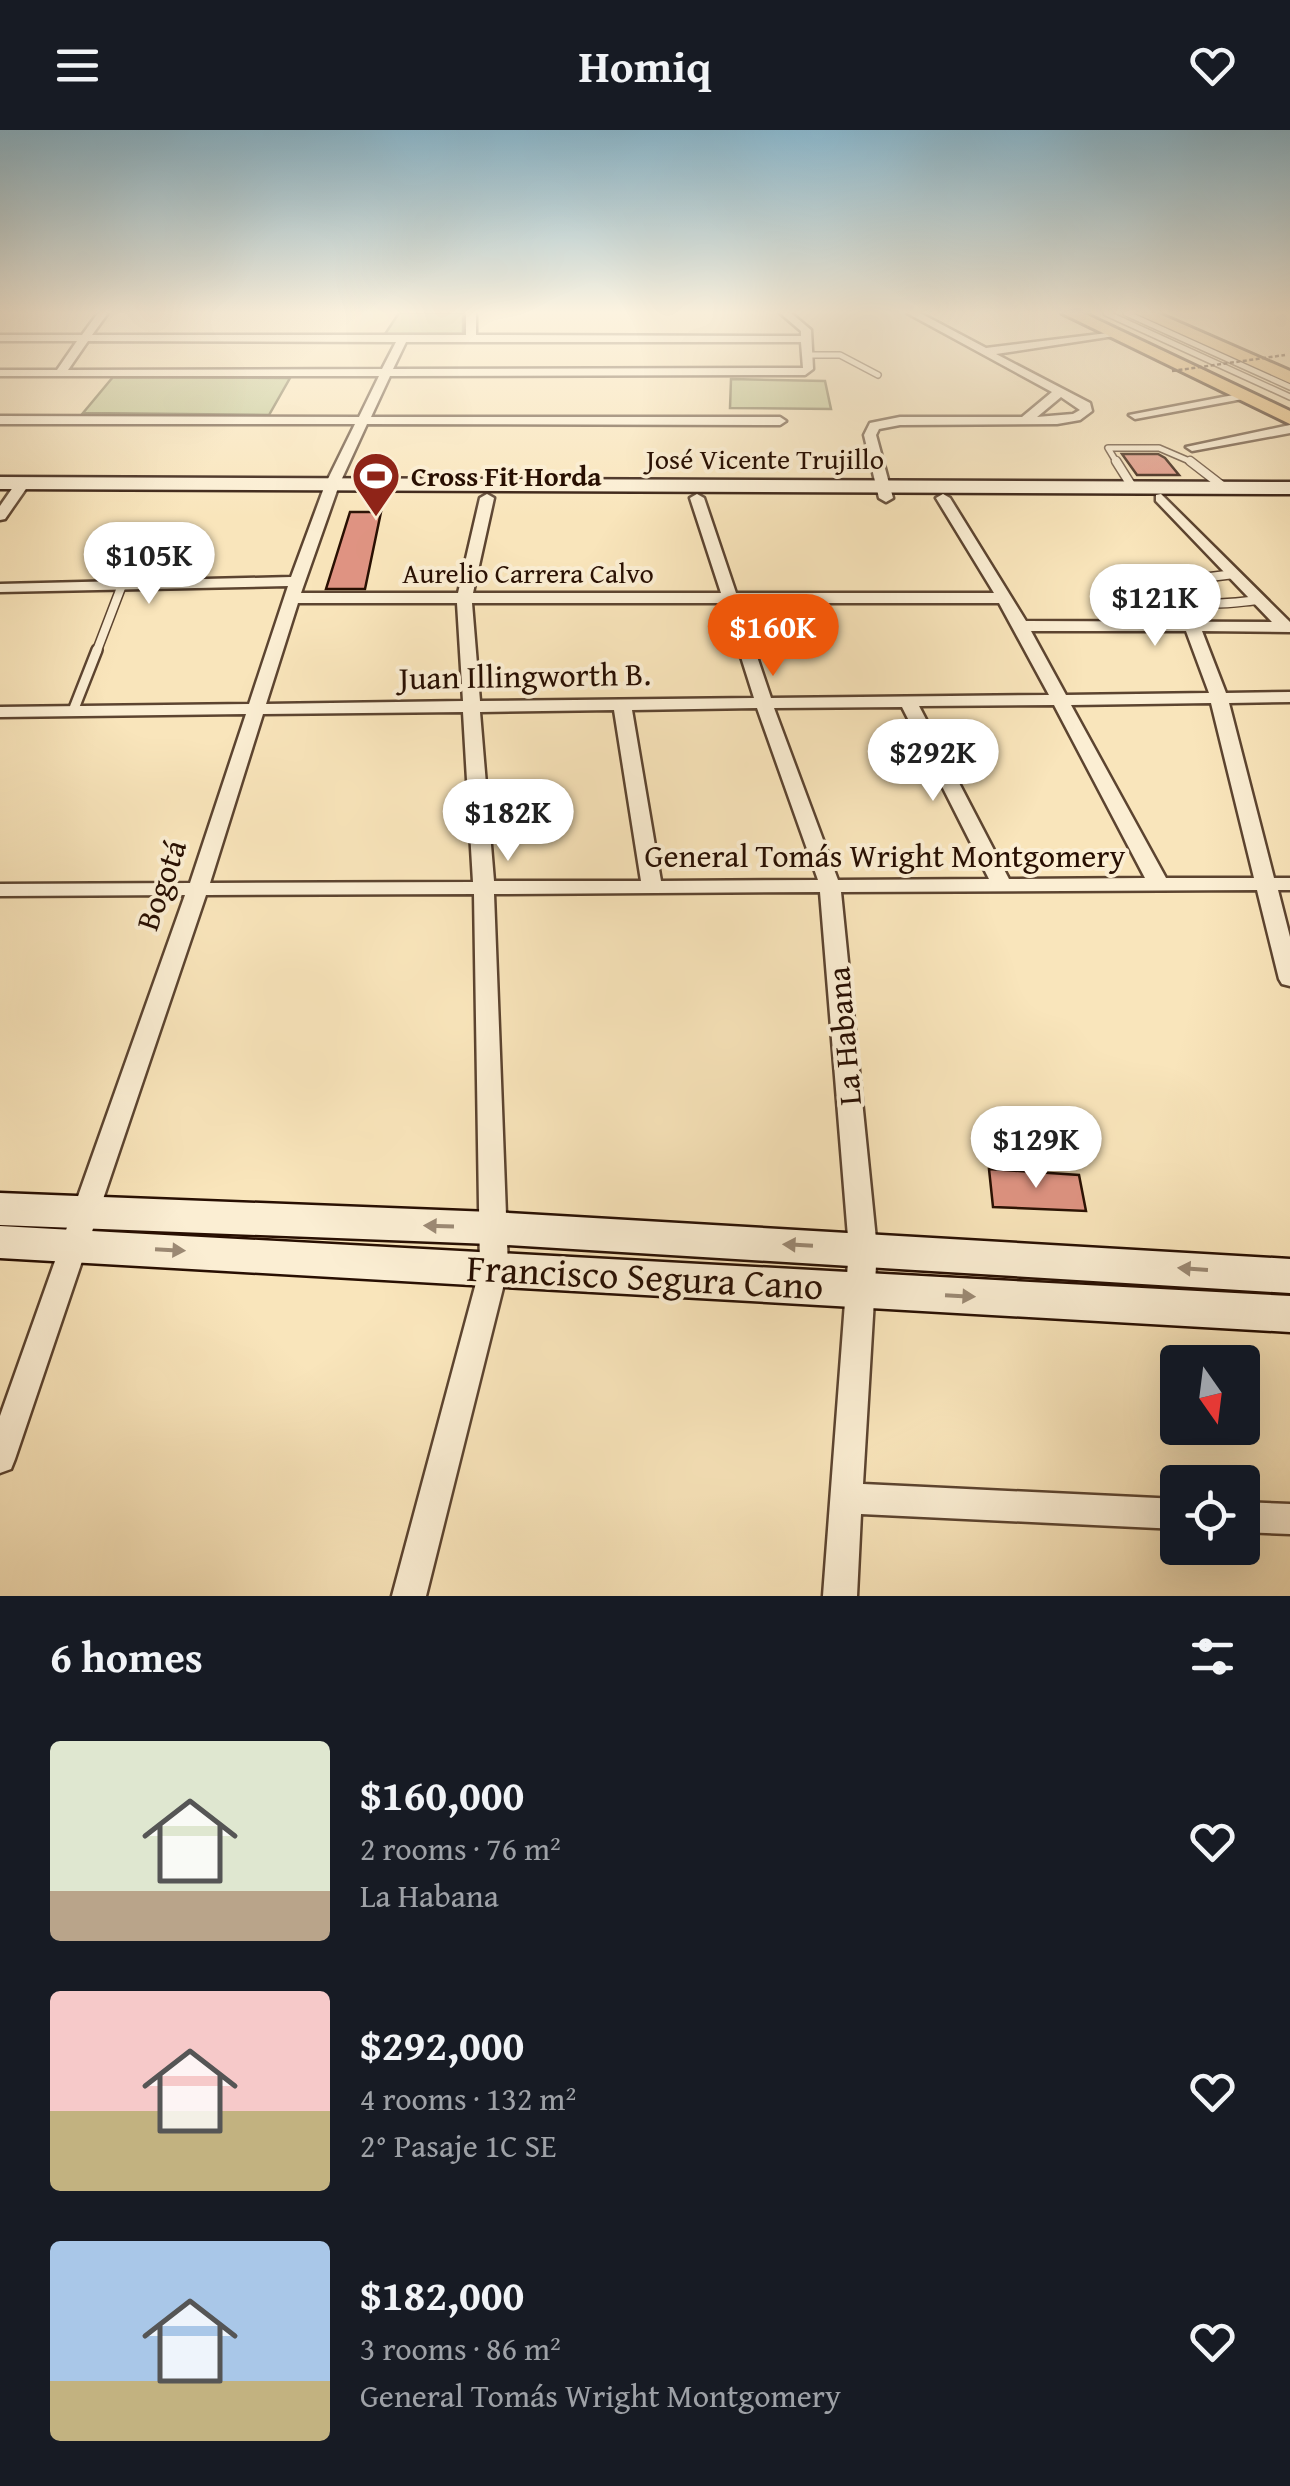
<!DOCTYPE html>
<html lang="en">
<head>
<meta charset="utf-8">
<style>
	body { margin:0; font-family:"Gentium Book Plus",serif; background:#20242c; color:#f1f3f6; height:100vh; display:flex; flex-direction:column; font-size:38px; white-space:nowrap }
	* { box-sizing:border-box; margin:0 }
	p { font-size:32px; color:#9ea1a6 }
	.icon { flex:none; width:55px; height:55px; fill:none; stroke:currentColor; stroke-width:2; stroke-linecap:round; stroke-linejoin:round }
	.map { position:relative; height:1466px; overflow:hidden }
	.sheet { display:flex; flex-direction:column; background:#171b24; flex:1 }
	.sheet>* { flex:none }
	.needle { width:65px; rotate:166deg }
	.controls { position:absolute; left:1160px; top:1215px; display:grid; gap:20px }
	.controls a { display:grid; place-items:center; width:100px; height:100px; border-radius:10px; background:#171b24; box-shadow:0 10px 40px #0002; font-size:50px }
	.price { position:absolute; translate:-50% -85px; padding:0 22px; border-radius:35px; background:#fff; color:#222; font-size:32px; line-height:65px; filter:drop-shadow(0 2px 5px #0008) }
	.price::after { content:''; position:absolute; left:50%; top:60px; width:30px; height:22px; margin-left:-15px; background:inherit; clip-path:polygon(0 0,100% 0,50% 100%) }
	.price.current { background:#ea580c; color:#fff }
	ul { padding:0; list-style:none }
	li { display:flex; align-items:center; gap:30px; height:250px; padding:0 50px }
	li span { display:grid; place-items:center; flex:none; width:280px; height:200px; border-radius:10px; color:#555 }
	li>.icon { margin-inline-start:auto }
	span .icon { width:120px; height:120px; fill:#fffc; stroke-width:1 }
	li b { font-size:42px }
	h2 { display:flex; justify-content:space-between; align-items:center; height:120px; padding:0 50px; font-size:42px }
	header { display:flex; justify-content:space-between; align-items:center; height:130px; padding:0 50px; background:#171b24; font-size:45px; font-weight:700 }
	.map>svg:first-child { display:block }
	.green { fill:#bec590; stroke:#736a49; stroke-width:2.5 }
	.building { fill:#e09483; stroke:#280f02; stroke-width:2.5 }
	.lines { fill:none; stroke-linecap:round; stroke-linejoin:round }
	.lane-far2-casing { stroke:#5c4430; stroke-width:8 }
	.lane-far1-casing { stroke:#5c4430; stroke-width:11 }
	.lane-casing { stroke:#5c4430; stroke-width:14 }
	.street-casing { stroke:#5c4430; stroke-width:5 }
	.secondary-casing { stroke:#280f02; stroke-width:5 }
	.primary-casing { stroke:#280f02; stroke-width:6 }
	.lane-far2 { stroke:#fbeed3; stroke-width:5 }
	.lane-far1 { stroke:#fbeed3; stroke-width:8 }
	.lane { stroke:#fbeed3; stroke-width:9 }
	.street { fill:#fbeed3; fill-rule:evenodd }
	.secondary { fill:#fbeed3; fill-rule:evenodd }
	.primary { fill:#ecc27e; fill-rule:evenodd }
	.path-bridge { stroke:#280f02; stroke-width:2.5; stroke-dasharray:4 2.5; stroke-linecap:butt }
	.oneway { fill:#9c8a75 }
	.labels { text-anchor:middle; stroke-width:8; stroke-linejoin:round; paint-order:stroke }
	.far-street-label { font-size:28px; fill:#280f02; stroke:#fbeed3 }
	.far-poi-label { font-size:28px; font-weight:bold; fill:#280f02; stroke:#fbeed3; text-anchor:start }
	.street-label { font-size:32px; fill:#280f02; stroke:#fbeed3 }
	.near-street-label { font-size:38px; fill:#280f02; stroke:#fbeed3 }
</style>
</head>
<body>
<header><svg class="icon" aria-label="menu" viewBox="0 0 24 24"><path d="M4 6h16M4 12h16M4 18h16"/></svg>Homiq<svg class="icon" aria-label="heart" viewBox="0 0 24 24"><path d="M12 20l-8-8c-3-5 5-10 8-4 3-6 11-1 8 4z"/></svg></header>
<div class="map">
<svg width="1290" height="1466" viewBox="0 0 1290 1466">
	<rect width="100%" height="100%" fill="#f9e5bb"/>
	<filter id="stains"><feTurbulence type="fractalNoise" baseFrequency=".002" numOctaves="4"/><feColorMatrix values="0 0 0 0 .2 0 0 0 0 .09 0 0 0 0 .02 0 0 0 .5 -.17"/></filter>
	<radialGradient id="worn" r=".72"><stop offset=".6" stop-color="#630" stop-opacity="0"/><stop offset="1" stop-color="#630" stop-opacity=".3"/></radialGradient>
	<!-- green -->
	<g class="green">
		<polygon points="399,183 463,183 463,204 385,204"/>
		<polygon points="113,247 290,248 269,285 83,283"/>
		<polygon points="731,249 825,251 831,279 730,278"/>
	</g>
	<!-- building -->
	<g class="building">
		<polygon points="1122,324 1158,324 1165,328 1179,345 1137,345"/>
		<polygon points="350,382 381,382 365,459 326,459"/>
		<polygon points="989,1039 1079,1045 1086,1081 993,1077"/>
	</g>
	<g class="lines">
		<!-- lane-far2 casing -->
		<g class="lane-far2-casing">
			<g id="lane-far2">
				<polyline points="1106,183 1290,267"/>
				<polyline points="1126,183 1290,257"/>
				<polyline points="807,225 840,225 878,245"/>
				<polyline points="1117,333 1108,318 1159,318 1194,333"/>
			</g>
		</g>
		<!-- lane-far1 casing -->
		<g class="lane-far1-casing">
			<g id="lane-far1">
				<polyline points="1116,331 1133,358"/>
				<polyline points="1190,331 1225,358"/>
				<path d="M1234,444L1162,453C1187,482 1225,473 1259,470"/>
				<polyline points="96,523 122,455"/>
			</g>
		</g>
		<!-- lane casing -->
		<g class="lane-casing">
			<polyline id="lane" points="73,581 97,520"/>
		</g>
		<!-- street casing -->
		<g class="street-casing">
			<g id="street">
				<path d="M98,183H108L92,205H466V183H476V205L801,206V201L780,183H791L811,200L813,239L805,245L390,246L371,287H780L786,291L780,295L367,294L339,355L301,463H458L480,368L487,364L494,368L473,463H721L690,368L697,364L704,368L736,463H994L936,368L943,364L950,368L1026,491L1272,492L1156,371V365L1161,364L1290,492V502L1202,501L1226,563L1290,562V572L1229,573L1274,748H1290V760H1278L1290,807V856L1282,854L1279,849L1257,760L841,762L877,1119L863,1354L1178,1369V1399L861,1384L857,1466H823L849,1119L820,762L494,764L508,1138L426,1466H392L480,1138L474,764L206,765L15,1329L11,1339L0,1343V1286L185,765L0,766V754L190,753L246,584L0,587V577L249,574L288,456L0,462V454L291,447L325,355L355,294H0V286L359,287L379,246H0V240H57L77,211H0V205H82ZM88,211L396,212L382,239L68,240ZM406,212H801L803,238L393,239ZM298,473H457L463,571L266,574ZM472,473H724L754,568L480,571ZM739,473H999L1049,565L771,568ZM1031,501H1186L1209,563L1066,565ZM1211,573L1254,748H1166L1071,575ZM1054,575L1145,748L1009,749L919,576ZM902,577L989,749L838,750L774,578ZM757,578L818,750L661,751L632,580ZM614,580L641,751H494L480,582ZM463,582L473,752L210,753L263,584Z"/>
				<path d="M907,183H920L986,218L1116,202L1121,205L996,224L1090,273L1092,281L1080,290L1057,294L900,295L879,299L876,305L893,368L886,372L879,368L864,305L870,293L900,287H1022L1052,262ZM1061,267L1080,280L1073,284L1037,287Z"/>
				<polygon points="1244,263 1248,264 1248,268 1135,289 1129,285"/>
				<polygon points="1290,295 1290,303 1192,321 1186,317"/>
				<polygon points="18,350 30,353 5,389 0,390 0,376"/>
				<polygon points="1242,1372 1290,1374 1290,1404 1242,1402"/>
			</g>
		</g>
		<!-- secondary casing -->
		<g class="secondary-casing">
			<g id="secondary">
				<polygon points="0,347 1290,352 1290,364 0,359"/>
				<polygon points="0,1063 491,1082 1290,1129 1290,1163 491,1114 0,1095"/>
				<polygon points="0,1096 1290,1166 1290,1202 0,1128"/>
			</g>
		</g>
		<!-- primary casing -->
		<g class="primary-casing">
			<g id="primary">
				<polygon points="1062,183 1083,183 1290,281 1290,294"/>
				<polygon points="1135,183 1157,183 1290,241 1290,253"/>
			</g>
		</g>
		<!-- lane-far2 -->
		<use href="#lane-far2" class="lane-far2"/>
		<!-- lane-far1 -->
		<use href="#lane-far1" class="lane-far1"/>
		<!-- lane -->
		<use href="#lane" class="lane"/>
		<!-- street -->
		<use href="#street" class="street"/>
		<!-- secondary -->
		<use href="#secondary" class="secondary"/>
		<!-- primary -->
		<use href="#primary" class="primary"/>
		<!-- path-bridge -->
		<polyline class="path-bridge" points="1172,241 1285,225"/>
	</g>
	<!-- one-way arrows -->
	<defs><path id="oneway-solid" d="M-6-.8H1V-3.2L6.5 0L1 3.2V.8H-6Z" transform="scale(2.5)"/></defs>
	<g class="oneway">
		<use href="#oneway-solid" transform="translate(439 1096) rotate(-178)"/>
		<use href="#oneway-solid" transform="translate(798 1115) rotate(-177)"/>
		<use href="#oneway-solid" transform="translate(170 1120) rotate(3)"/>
		<use href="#oneway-solid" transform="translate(1193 1139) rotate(-176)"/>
		<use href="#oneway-solid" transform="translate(960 1166) rotate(3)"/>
	</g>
	<!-- sky -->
	<linearGradient id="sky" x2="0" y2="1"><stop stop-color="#8ab9d0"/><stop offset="0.47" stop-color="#fcf3e0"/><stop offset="1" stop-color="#fcf3e0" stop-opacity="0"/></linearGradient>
	<rect width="1290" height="388" fill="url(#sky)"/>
	<!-- icons -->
	<defs>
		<g id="stadium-pin" transform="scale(2.5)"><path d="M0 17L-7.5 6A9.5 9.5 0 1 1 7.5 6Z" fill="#8f2418" stroke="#fbeed3"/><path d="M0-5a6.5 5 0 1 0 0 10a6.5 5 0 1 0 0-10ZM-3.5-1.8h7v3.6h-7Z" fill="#fff"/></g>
	</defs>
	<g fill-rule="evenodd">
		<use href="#stadium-pin" x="376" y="346"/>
	</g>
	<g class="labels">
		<!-- far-street labels -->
		<g class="far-street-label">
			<text x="765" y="339">José Vicente Trujillo</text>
			<text x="528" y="453">Aurelio Carrera Calvo</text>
		</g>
		<!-- far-poi labels -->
		<g class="far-poi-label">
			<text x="411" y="356">Cross Fit Horda</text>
		</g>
		<!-- street labels -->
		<g class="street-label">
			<text transform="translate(525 546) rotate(-1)" y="11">Juan Illingworth B.</text>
			<text x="885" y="737">General Tomás Wright Montgomery</text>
			<text transform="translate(161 755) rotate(-71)" y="11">Bogotá</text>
			<text transform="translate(844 906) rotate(-95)" y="11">La Habana</text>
		</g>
		<!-- near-street labels -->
		<g class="near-street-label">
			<text transform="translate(645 1147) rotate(3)" y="13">Francisco Segura Cano</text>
		</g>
	</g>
	<rect width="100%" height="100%" filter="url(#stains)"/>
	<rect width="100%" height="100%" fill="url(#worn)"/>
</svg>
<div class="controls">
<a><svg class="needle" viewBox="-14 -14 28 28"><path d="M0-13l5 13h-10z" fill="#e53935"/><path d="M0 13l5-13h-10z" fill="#9ea1a6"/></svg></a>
<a><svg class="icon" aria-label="locate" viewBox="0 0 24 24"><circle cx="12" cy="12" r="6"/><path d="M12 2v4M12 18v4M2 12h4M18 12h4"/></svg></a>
</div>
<b class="price" style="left:149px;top:477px">$105K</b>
<b class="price" style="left:1155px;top:519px">$121K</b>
<b class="price current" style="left:773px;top:549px">$160K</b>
<b class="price" style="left:933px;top:674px">$292K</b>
<b class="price" style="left:508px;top:734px">$182K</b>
<b class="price" style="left:1036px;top:1061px">$129K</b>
</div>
<section class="sheet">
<h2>6 homes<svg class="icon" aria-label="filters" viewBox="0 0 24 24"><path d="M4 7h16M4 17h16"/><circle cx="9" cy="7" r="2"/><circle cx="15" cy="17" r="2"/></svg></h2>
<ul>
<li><span style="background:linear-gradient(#dfe7d0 75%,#b9a48a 0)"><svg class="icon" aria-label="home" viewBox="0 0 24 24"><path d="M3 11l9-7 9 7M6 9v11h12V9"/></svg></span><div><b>$160,000</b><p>2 rooms · 76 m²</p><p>La Habana</p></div><svg class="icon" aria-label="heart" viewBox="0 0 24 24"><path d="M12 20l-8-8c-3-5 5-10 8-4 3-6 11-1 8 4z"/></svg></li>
<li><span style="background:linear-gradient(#f6c9c9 60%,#c2b280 0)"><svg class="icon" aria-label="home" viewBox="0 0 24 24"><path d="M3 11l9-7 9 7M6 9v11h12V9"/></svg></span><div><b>$292,000</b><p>4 rooms · 132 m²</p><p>2° Pasaje 1C SE</p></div><svg class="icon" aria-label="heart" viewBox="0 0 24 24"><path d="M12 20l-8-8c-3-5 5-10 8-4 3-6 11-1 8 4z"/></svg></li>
<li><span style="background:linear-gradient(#a9c7e8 70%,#c2b280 0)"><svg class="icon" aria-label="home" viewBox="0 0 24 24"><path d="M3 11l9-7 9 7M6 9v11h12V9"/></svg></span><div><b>$182,000</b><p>3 rooms · 86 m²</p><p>General Tomás Wright Montgomery</p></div><svg class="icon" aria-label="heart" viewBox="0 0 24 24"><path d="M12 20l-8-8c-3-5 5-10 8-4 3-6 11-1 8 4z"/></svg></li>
</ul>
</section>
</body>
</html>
